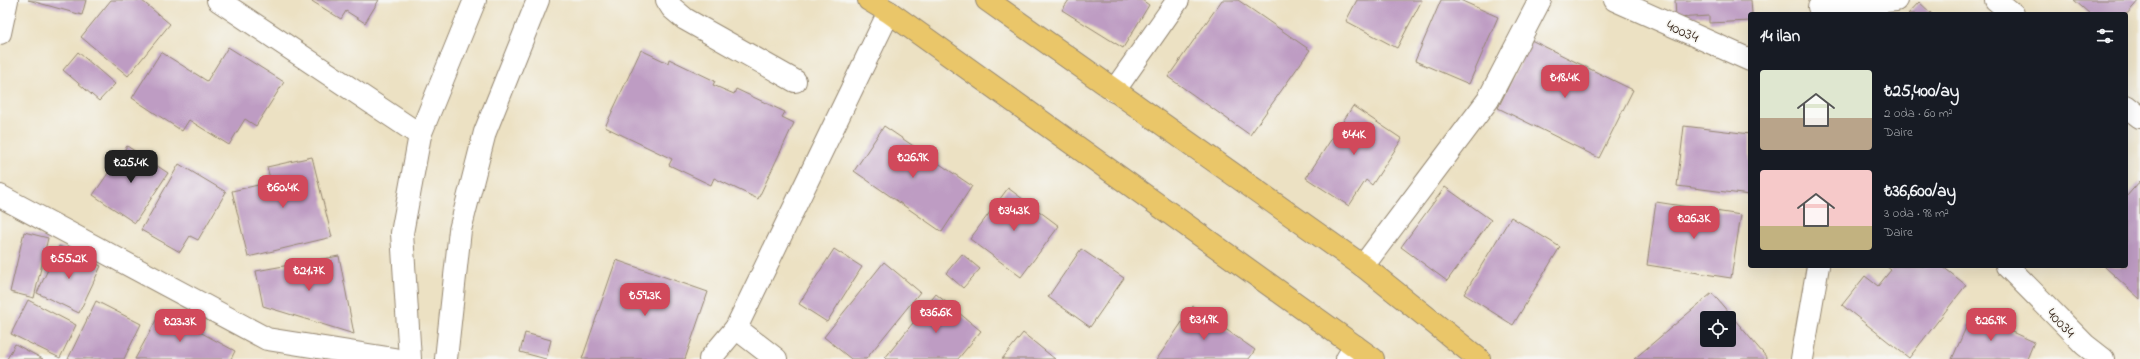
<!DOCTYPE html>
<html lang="tr">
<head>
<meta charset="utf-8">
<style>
	body { margin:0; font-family:"Indie Flower",sans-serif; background:#242831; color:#f1f3f6; height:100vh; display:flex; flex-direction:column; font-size:15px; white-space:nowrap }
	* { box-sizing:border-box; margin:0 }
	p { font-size:13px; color:#9ea1a6 }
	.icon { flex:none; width:22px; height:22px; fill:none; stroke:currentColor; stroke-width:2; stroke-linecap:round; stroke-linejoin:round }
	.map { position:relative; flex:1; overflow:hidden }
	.panel { position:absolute; left:1748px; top:12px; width:380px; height:256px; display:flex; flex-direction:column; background:#171b24; border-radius:4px; box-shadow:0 4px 16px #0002 }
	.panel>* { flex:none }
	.buttons { position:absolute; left:1700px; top:311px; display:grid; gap:8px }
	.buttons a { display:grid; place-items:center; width:36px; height:36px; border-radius:4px; background:#171b24; box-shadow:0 4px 16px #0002; font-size:20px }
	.price { position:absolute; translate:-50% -34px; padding:0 9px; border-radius:8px; background:#d1495b; color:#fff; font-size:13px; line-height:26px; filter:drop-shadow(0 1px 2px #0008) }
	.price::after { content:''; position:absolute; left:50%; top:24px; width:12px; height:9px; margin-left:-6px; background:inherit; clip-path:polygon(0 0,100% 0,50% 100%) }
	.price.current { background:#222; color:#fff }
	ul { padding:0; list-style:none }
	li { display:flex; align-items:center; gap:12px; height:100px; padding:0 12px }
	li span { display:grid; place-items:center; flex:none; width:112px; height:80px; border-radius:4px; color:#555 }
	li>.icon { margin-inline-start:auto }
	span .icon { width:48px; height:48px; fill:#fffc; stroke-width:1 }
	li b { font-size:17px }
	h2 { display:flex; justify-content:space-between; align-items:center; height:48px; padding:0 12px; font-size:17px }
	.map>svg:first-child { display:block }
	.building { fill:#be9cc3; fill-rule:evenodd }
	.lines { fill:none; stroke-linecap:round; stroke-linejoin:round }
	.minor-casing { stroke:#948670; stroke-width:24 }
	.major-casing { stroke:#948670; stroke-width:24 }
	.minor { stroke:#fff; stroke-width:22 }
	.major { stroke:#eac669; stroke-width:22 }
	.labels { text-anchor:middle; stroke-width:3.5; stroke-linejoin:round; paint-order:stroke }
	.street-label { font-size:16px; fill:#3b2a1e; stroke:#f6f6f2 }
</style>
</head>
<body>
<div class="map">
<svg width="2140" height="359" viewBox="0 0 2140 359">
	<rect width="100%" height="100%" fill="#f6f6f2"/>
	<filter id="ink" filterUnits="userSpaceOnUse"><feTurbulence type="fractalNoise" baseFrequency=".025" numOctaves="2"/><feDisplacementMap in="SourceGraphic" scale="8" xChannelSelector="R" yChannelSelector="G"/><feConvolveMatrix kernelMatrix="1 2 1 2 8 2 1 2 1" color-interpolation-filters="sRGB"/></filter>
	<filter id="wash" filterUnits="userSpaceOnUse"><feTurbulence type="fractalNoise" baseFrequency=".012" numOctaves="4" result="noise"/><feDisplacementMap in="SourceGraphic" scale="16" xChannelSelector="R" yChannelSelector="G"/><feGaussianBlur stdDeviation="0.9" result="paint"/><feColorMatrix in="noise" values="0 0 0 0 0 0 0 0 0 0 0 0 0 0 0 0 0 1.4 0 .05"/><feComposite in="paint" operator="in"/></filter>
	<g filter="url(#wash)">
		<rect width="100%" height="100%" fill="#ece1c3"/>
		<g id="blocks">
			<!-- building -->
			<g class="building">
				<polygon points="28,0 86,0 82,15"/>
				<polygon points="111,0 141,0 170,24 128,76 81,37"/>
				<polygon points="310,0 379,0 365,23 346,11 341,19"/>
				<polygon points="1069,0 1142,0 1149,5 1123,48 1062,10"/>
				<polygon points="1222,0 1238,0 1310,50 1250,135 1168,77"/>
				<polygon points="1357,0 1422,0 1397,48 1346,21"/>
				<polygon points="1441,0 1460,0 1498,17 1469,84 1415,61"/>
				<polygon points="1675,0 1751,0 1752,14 1750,14 1750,21 1709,23 1709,16 1676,18"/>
				<polygon points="2074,0 2139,0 2127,14 2090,14"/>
				<polygon points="1919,2 1932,14 1908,14"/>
				<polygon points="1531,40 1633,90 1599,158 1498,108"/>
				<polygon points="228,47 284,82 256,126 245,119 229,145 189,120 182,131 132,98 161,52 207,81"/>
				<polygon points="641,50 668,63 669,59 715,81 713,85 734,94 736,89 785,112 782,117 794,123 758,199 714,178 711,185 669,165 672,159 605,127"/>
				<polygon points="78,52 115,84 99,101 63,70"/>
				<polygon points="1353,106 1402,139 1372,185 1366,180 1349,206 1306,178"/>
				<polygon points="884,126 972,186 942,232 854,171"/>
				<polygon points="1684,126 1750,134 1750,195 1677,186"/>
				<polygon points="127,146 168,173 135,223 93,195"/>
				<polygon points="312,157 332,237 248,257 232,191 271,182 267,167"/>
				<polygon points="179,164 226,192 198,240 190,236 180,252 141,230"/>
				<polygon points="2140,181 2140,299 2104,266 2126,266 2126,197"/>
				<polygon points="1445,187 1491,220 1447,281 1401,247"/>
				<polygon points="1008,188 1059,226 1021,277 970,239"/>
				<polygon points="1656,202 1741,215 1731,278 1647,265"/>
				<polygon points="1511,217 1560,247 1513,325 1464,294"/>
				<polygon points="24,232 48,238 34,298 10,292"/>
				<polygon points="59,246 101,266 79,313 37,293"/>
				<polygon points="834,249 862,267 827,322 799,304"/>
				<polygon points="1081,249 1124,278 1090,327 1048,297"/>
				<polygon points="962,254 980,269 963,288 946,273"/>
				<polygon points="339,256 354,334 263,306 256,271"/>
				<polygon points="616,260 708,292 685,359 582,359"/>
				<polygon points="884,262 920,292 866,359 851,359 824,337"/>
				<polygon points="1886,266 1942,266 1966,285 1909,358 1842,305 1865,276 1878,286 1891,270"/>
				<path d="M1712,293L1768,359H1634ZM1707,318H1729V340H1707Z"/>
				<polygon points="936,294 981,331 958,359 886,359 885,358"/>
				<polygon points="28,300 76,325 60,358 11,334"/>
				<polygon points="96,301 141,324 124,359 68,359"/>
				<polygon points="1193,306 1255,350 1249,359 1157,359"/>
				<polygon points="161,311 235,351 231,359 135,359"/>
				<polygon points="1972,314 2034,342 2027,359 1952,359"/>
				<polygon points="525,333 551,340 546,359 520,352"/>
				<polygon points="1023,333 1055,359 1002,359"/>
				<polygon points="15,344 43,359 7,359"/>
			</g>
		</g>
	</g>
	<g filter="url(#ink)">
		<use href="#blocks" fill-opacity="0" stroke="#948670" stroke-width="1"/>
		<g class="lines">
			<!-- minor casing -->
			<g class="minor-casing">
				<g id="minor">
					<polyline points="218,0 420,135"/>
					<polyline points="667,0 672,8 685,19 795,81"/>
					<polyline points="1615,0 1750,60"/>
					<polyline points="1996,0 2013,14"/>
					<polyline points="1819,7 1896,0"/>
					<polyline points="0,33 7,0"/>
					<polyline points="1114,91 1178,0"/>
					<polyline points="2126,106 2140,117"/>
					<polyline points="0,196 267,339 394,359"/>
					<polyline points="1363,266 1488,100 1540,0"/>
					<polyline points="2007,266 2085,345 2103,359"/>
					<polyline points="736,328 776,359"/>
					<polyline points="410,359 402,233 420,135 475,0"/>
					<polyline points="446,359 460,230 485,132 538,0"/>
					<polyline points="710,359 736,328 889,12"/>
					<polyline points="1347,359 1355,346"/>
					<polyline points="1802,359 1818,266"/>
				</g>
			</g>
			<!-- major casing -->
			<g class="major-casing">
				<g id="major">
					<polyline points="869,0 889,12 1373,359"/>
					<polyline points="987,0 1363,266 1479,359"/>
				</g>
			</g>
			<!-- minor -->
			<use href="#minor" class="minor"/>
			<!-- major -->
			<use href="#major" class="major"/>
		</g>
	</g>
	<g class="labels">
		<!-- street labels -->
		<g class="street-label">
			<text transform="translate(1683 30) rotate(24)" y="6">40034</text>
			<text transform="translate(2062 322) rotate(46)" y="6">40034</text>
		</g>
	</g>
</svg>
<div class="buttons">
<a><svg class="icon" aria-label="locate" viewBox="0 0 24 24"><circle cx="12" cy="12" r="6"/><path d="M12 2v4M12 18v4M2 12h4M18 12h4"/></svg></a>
</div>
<b class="price" style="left:1565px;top:99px">₺18.4K</b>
<b class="price" style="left:1354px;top:156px">₺44K</b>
<b class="price" style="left:913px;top:179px">₺26.9K</b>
<b class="price current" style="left:131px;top:184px">₺25.4K</b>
<b class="price" style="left:283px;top:209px">₺60.4K</b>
<b class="price" style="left:1014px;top:232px">₺34.3K</b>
<b class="price" style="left:1694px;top:240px">₺26.3K</b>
<b class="price" style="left:69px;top:280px">₺55.2K</b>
<b class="price" style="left:309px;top:292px">₺21.7K</b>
<b class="price" style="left:645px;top:317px">₺59.3K</b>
<b class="price" style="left:936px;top:334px">₺36.6K</b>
<b class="price" style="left:1204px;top:341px">₺31.9K</b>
<b class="price" style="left:1991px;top:342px">₺26.9K</b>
<b class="price" style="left:180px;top:343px">₺23.3K</b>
<section class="panel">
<h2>14 ilan<svg class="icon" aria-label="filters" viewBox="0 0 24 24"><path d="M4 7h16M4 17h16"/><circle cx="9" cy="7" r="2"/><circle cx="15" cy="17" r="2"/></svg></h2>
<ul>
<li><span style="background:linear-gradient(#dfe7d0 60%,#b9a48a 0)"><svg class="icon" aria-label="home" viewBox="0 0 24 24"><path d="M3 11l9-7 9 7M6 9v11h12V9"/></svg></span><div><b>₺25,400/ay</b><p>2 oda · 60 m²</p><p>Daire</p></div></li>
<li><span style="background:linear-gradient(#f6c9c9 70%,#c2b280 0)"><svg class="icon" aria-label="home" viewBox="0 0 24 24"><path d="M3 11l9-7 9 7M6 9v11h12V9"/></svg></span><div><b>₺36,600/ay</b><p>3 oda · 98 m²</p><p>Daire</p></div></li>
</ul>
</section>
</div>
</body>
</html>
